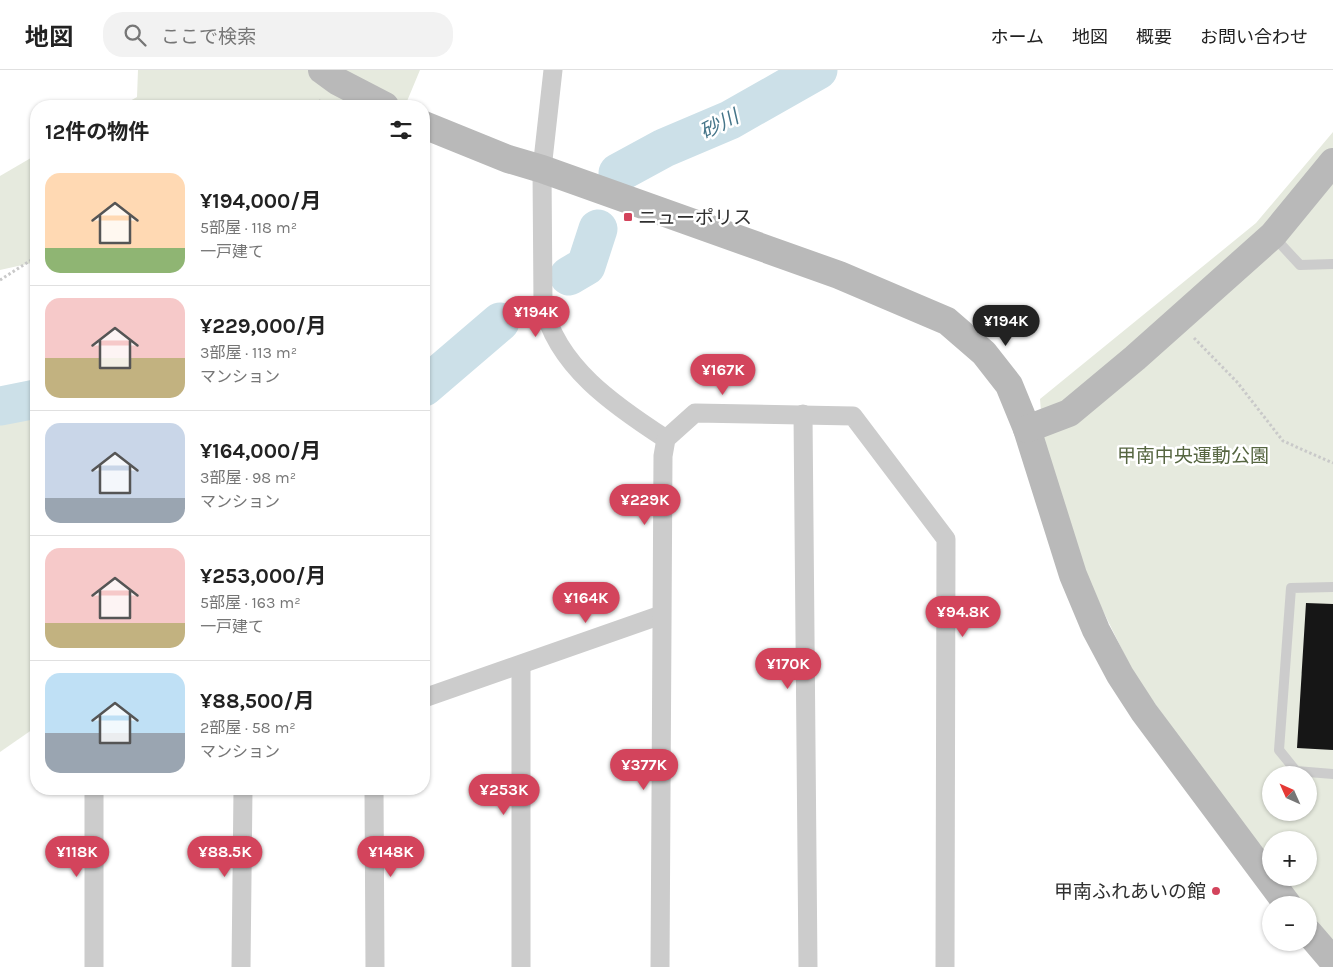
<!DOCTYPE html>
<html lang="ja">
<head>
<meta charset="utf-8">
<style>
	body { margin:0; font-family:Karla,"Noto Sans JP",sans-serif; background:#f2f2f2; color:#222; height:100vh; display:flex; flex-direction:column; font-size:19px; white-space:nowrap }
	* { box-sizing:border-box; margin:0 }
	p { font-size:16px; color:#767676 }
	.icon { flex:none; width:28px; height:28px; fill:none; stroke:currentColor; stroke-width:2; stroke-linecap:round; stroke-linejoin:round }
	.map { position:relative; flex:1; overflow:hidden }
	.details { position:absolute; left:30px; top:30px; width:400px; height:695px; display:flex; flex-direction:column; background:#fff; border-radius:20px; box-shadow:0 1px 4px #0004 }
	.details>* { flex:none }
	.needle { width:32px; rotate:315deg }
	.fabs { position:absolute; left:1262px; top:696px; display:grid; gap:10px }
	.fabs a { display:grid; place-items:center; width:55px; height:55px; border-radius:50%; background:#fff; box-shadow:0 1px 4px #0004; font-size:25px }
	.price { position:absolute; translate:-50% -42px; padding:0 11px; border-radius:18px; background:#d3445c; color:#fff; font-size:16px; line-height:32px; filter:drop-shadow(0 1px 2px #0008) }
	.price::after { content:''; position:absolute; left:50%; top:30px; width:15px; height:11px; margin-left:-8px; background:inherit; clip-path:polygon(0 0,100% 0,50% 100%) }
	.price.active { background:#222; color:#fff }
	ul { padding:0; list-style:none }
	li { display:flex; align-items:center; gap:15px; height:125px; padding:0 15px }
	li+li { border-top:1px solid #e0e0e0 }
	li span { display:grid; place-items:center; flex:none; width:140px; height:100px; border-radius:15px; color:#555 }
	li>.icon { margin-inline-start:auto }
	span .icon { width:60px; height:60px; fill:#fffc; stroke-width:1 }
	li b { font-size:21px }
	h2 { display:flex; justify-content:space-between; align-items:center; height:60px; padding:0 15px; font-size:21px }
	header { display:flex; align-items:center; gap:30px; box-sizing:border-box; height:70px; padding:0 25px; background:#fff; border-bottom:1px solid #e0e0e0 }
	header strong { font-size:24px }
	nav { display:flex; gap:28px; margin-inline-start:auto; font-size:18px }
	.search { width:350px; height:45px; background:#f2f2f2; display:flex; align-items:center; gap:12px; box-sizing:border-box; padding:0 18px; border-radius:20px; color:#767676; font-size:19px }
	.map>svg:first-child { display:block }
	.green { fill:#e6eade; fill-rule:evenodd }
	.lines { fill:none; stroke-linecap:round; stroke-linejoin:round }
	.river { stroke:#cce0e8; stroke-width:39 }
	.building { fill:#161616 }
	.path { stroke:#c9c9c9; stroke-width:3; stroke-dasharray:2.5 2.5; stroke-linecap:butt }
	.lane { stroke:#ccc; stroke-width:10 }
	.street { stroke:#ccc; stroke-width:19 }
	.secondary { stroke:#b9b9b9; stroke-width:28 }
	.poi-dot { fill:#d3445c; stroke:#fff; stroke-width:2 }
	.labels { text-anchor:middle; stroke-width:5; stroke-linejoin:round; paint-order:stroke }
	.poi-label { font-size:19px; fill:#2f2f2f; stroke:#fff; text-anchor:start }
	.park-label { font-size:19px; fill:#566641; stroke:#fff }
	.water-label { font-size:20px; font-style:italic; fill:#457589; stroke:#fff }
</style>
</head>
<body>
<header>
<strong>地図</strong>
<div class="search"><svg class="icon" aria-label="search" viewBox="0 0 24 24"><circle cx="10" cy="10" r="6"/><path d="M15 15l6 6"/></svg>ここで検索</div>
<nav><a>ホーム</a><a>地図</a><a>概要</a><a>お問い合わせ</a></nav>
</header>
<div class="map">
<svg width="1333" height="897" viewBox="0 0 1333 897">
	<rect width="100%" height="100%" fill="#fff"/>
	<!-- green -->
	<g class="green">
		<polygon points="138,0 420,0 405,36 121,36 137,27"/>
		<path d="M1333,62V873L1309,841V835H1304L1283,808H1309V770H1271V793L1237,749L1134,604L1080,494L1044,380L1040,329L1256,153ZM1271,705H1309V742H1271Z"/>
		<polygon points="36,85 36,192 0,200 0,106"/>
		<polygon points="0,317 36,328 36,657 0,682"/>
	</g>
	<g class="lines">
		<!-- river -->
		<g class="river">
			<polyline points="618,103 664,78 730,50 818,0"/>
			<polyline points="569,206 586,196 598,159"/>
			<polyline points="424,317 500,252"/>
			<polyline points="0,336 36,329"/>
		</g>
	</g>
	<!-- building -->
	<polygon class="building" points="1306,533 1333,534 1333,680 1297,678"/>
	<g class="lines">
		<!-- path -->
		<g class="path">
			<polyline points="316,36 322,29"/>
			<polyline points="0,210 36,187"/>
			<polyline points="1194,268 1237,312 1283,371 1333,393"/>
		</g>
		<!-- lane -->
		<g class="lane">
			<polyline points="1273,166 1300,195 1333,194"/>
			<polyline points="1333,517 1291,518 1279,680 1296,701 1333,704"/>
		</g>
		<!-- street -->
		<g class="street">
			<path d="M553,0L542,99L543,234C556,296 615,336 666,369"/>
			<polyline points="803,344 808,897"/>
			<polyline points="424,628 661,545"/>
			<polyline points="94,719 94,897"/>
			<polyline points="374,719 375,897"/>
			<polyline points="241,897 243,719"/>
			<polyline points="521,897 521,595"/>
			<polyline points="660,897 663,386 666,369 695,343 853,346 946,469 945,897"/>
		</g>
		<!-- secondary -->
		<g class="secondary">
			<polyline points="322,0 337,11 385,36"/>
			<polyline points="424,55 508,89 542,99 839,205 947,251 984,283 1009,315 1027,359 1073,505 1096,560 1120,605 1144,642 1288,835"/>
			<polyline points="1027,359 1069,343 1135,288 1273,165 1333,92"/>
			<polyline points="1309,863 1333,891"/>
		</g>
	</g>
	<!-- markers -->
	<g class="poi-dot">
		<rect x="623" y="142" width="10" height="10" rx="2.5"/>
		<circle cx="1216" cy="821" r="5"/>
	</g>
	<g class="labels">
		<!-- poi labels -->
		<g class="poi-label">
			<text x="638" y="154">ニューポリス</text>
			<text x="1206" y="828" text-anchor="end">甲南ふれあいの館</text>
		</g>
		<!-- park labels -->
		<g class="park-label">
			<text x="1193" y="392">甲南中央運動公園</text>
		</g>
		<!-- water labels -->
		<g class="water-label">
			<text transform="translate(719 54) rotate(-27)" y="7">砂川</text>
		</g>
	</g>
</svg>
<div class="fabs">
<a><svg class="needle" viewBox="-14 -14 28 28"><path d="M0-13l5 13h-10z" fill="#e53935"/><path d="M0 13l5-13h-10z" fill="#767676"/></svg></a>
<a>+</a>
<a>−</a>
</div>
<b class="price" style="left:536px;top:268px">¥194K</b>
<b class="price active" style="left:1006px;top:277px">¥194K</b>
<b class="price" style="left:723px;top:326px">¥167K</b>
<b class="price" style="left:645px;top:456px">¥229K</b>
<b class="price" style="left:586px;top:554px">¥164K</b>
<b class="price" style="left:963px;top:568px">¥94.8K</b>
<b class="price" style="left:788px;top:620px">¥170K</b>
<b class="price" style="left:644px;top:721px">¥377K</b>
<b class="price" style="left:504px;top:746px">¥253K</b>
<b class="price" style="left:77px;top:808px">¥118K</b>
<b class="price" style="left:225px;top:808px">¥88.5K</b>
<b class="price" style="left:391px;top:808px">¥148K</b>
<section class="details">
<h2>12件の物件<svg class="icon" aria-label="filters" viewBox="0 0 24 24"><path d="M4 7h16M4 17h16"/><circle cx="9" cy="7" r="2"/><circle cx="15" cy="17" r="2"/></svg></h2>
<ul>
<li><span style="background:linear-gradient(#ffd9b3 75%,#8fb573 0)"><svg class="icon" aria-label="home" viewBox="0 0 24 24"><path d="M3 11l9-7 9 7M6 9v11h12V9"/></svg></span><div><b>¥194,000/月</b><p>5部屋 · 118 m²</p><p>一戸建て</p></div></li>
<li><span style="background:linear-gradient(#f6c9c9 60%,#c2b280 0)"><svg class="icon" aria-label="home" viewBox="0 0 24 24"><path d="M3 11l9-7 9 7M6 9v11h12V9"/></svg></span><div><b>¥229,000/月</b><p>3部屋 · 113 m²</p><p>マンション</p></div></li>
<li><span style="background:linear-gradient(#c9d6e8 75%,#9aa5b1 0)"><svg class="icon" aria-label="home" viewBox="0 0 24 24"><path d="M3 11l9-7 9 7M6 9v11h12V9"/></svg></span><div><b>¥164,000/月</b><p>3部屋 · 98 m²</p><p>マンション</p></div></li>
<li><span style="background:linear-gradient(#f6c9c9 75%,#c2b280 0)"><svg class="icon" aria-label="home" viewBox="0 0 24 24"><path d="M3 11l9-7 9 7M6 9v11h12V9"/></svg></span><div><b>¥253,000/月</b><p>5部屋 · 163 m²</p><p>一戸建て</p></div></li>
<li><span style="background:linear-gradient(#bfe0f5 60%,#9aa5b1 0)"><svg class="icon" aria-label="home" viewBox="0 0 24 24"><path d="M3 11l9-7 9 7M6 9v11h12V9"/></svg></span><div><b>¥88,500/月</b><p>2部屋 · 58 m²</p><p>マンション</p></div></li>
</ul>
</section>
</div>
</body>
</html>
